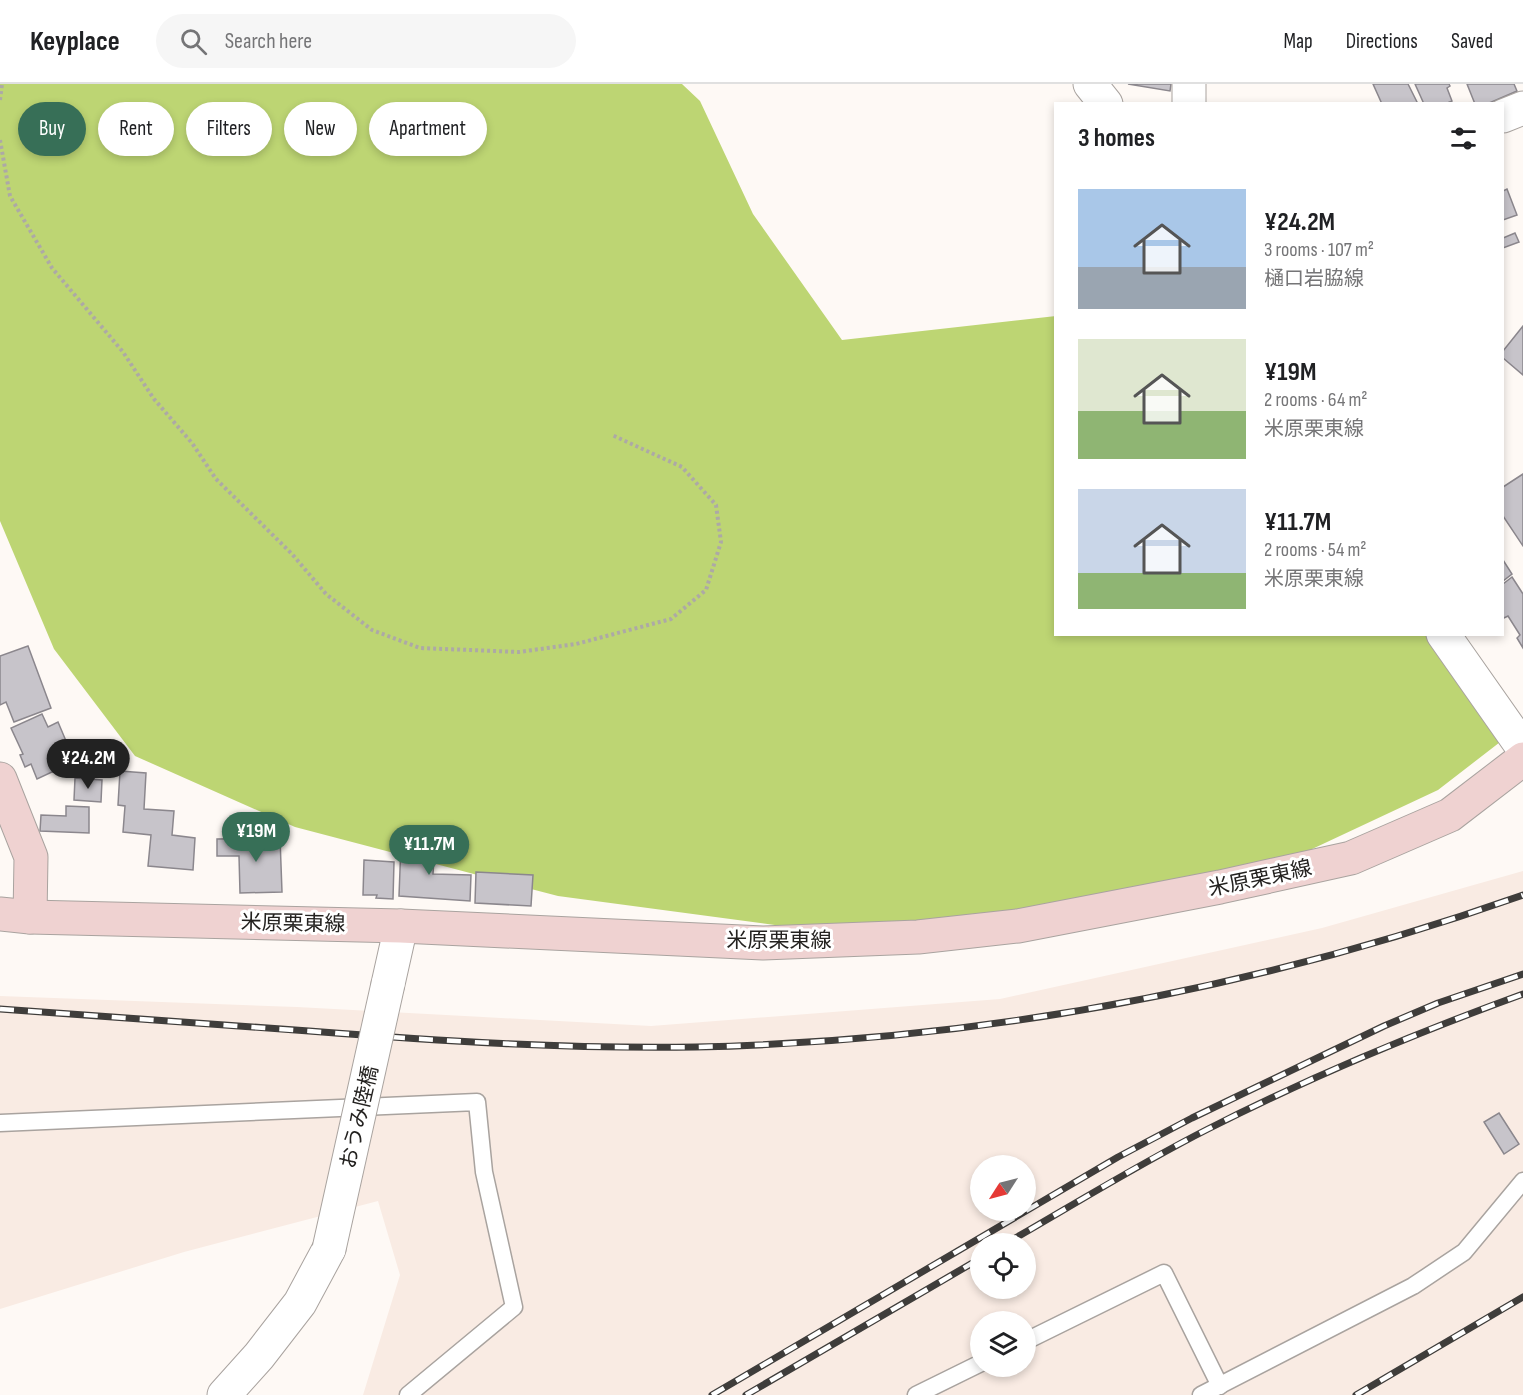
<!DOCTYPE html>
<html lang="en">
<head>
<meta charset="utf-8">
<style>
	body { margin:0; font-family:"Sofia Sans Condensed","Noto Sans JP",sans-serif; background:#f6f6f6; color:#202124; height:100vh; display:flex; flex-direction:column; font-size:22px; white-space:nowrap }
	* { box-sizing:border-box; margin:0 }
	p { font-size:20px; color:#757577 }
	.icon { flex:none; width:33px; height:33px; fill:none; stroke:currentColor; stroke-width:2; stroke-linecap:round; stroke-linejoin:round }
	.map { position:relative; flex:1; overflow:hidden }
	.drawer { position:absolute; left:1054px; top:18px; width:450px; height:534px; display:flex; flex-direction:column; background:#fff; border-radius:0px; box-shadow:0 3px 9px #0003 }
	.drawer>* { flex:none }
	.hud { position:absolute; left:18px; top:18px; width:570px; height:54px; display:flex; gap:12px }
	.needle { width:39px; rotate:234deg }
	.controls { position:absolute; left:970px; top:1071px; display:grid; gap:12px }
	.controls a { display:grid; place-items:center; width:66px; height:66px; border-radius:50%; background:#fff; box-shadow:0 3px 9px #0003; font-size:30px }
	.price { position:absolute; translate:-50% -51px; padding:0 14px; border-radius:21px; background:#376f57; color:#fff; font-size:20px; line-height:39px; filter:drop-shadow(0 2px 3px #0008) }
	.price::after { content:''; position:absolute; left:50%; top:36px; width:18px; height:14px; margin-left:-9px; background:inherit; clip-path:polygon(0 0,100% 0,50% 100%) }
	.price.on { background:#222; color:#fff }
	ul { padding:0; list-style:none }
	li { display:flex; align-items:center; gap:18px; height:150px; padding:0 24px }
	li span { display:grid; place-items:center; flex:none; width:168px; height:120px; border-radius:0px; color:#555 }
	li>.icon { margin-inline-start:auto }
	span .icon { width:72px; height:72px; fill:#fffc; stroke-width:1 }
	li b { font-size:26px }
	h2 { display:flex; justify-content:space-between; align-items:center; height:72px; padding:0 24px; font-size:26px }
	.chip { padding:0 21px; border-radius:27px; background:#fff; box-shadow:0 3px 9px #0003; font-size:21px; line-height:54px }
	.chip.on { background:#376f57; color:#fff }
	header { display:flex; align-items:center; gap:36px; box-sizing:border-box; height:84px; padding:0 30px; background:#fff; border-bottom:2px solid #e0e0e0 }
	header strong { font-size:28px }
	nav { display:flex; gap:33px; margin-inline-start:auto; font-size:21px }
	.search { width:420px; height:54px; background:#f6f6f6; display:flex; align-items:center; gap:15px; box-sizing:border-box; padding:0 21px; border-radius:33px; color:#757577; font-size:22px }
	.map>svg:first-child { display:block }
	.built { fill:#f9ebe3; fill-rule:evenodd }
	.forest { fill:#bdd573 }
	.building { fill:#c7c4ca; stroke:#8b878d; stroke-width:1.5 }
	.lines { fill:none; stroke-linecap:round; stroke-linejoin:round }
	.service-casing { stroke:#a9a39f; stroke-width:19 }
	.minor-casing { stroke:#a9a39f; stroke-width:35 }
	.tertiary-casing { stroke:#a9a39f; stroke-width:35 }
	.secondary-casing { stroke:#a9a39f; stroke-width:35 }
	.path { stroke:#ada9a6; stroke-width:4; stroke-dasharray:3 3; stroke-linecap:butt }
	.service { stroke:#fff; stroke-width:16 }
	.minor { stroke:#fff; stroke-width:33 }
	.tertiary { stroke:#fff; stroke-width:33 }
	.secondary { stroke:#efd2d1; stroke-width:33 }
	.rail-casing { stroke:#3f3d3b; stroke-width:7 }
	.rail { stroke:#fff; stroke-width:4.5; stroke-dasharray:14; stroke-linecap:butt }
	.tertiary-bridge-casing { stroke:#a9a39f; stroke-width:35; stroke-linecap:butt }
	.tertiary-bridge { stroke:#fff; stroke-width:33 }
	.labels { text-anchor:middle; stroke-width:6; stroke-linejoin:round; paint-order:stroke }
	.street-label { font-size:21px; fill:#242220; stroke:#fff }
</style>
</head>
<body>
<header>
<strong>Keyplace</strong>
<div class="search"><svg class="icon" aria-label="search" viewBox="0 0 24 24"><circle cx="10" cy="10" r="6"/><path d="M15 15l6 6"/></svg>Search here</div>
<nav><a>Map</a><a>Directions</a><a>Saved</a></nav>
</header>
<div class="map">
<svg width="1523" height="1311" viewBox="0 0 1523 1311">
	<rect width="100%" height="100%" fill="#fef9f5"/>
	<!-- built -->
	<path class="built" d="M1523,787V1311H363L400,1191L378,1117L184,1168L0,1225V912L297,923L651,942L1000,915L1322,844ZM981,1082H1026V1126H981ZM981,1160H1026V1204H981ZM981,1238H1026V1282H981Z"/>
	<!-- forest -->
	<polygon class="forest" points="0,0 682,0 700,17 753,130 842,256 1056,232 1056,550 1428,551 1504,655 1438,706 1310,766 1178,799 1023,827 819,847 558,812 295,743 135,672 54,565 0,437"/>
	<!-- building -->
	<g class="building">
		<polygon points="1128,0 1171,0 1170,7"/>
		<polygon points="1373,0 1408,0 1418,20 1382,20"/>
		<polygon points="1415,0 1449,0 1450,2 1447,4 1452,17 1445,20 1424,20"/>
		<polygon points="1467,0 1514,0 1517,7 1487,20 1475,20"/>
		<polygon points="1507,105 1517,131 1503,136 1503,107"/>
		<polygon points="1515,149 1519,158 1503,164 1503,154"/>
		<polygon points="1523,242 1523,291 1503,274 1503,267"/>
		<polygon points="1523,390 1523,462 1503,432 1503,403"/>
		<polygon points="1503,476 1512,490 1503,497"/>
		<polygon points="1512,493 1523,510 1523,564 1517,554 1520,551 1508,532 1504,534 1503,532 1503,500"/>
		<polygon points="28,562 51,624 14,638 6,618 0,621 0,572"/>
		<polygon points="42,630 48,643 58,638 69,664 58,669 65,682 37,695 31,680 25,683 20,671 23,670 11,644"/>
		<polygon points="120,687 146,689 144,725 174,727 172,751 195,754 193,786 148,782 151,751 123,748 125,722 118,721"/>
		<polygon points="75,694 102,696 101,718 74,716"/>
		<polygon points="66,722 89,723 89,749 40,747 41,731 66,732"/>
		<polygon points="280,754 282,808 240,809 239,772 217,772 217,755"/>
		<polygon points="401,760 435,761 433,790 471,791 470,817 399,812"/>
		<polygon points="364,776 394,778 393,815 376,814 377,811 363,811"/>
		<polygon points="476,788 533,791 531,822 475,819"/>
		<polygon points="1499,1029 1519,1060 1504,1070 1484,1038"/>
	</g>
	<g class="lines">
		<!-- service casing -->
		<g class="service-casing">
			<g id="service">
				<polyline points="0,1039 477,1018 484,1088 514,1223 408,1311"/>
				<polyline points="1026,1257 1164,1189 1220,1302"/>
				<polyline points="916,1311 981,1279"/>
				<polyline points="1201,1311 1413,1202 1464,1168 1523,1097"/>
			</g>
		</g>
		<!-- minor casing -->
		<g class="minor-casing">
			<g id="minor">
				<polyline points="1090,0 1106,20"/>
				<polyline points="1189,20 1189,0"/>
				<polyline points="1503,32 1523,24"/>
				<polyline points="1443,550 1523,664"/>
			</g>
		</g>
		<!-- tertiary casing -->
		<g class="tertiary-casing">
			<g id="tertiary">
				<polyline points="388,900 401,842"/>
				<polyline points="224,1311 259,1272 300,1219 329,1165"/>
			</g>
		</g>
		<!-- secondary casing -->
		<g class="secondary-casing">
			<g id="secondary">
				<polyline points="0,695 31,773 30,833"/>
				<polyline points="0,830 30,833 401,842 763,859 918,853 1018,842 1220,803 1351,774 1450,731 1523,675"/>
			</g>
		</g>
		<!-- path -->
		<g class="path">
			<polyline points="0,16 2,0"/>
			<polyline points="0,56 10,112 52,184 123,268 154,315 192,359 216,395 292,470 326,510 372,546 420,564 519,568 576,560 671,535 706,506 721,458 716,421 682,383 612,351"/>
		</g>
		<!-- service -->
		<use href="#service" class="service"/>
		<!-- minor -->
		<use href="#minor" class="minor"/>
		<!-- tertiary -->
		<use href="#tertiary" class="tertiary"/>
		<!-- secondary -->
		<use href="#secondary" class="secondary"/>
		<!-- rail casing -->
		<g class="rail-casing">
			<g id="rail">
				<path d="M0,925C103,932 206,940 309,947C438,957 567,965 696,963C978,957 1257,905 1523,811"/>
				<path d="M1005,1160C1073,1121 1139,1080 1208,1045C1310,993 1416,949 1523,910"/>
				<polyline points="712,1311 1118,1073 1192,1034 1384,942 1438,919 1523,890"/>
				<polyline points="746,1311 981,1174"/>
				<polyline points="1356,1311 1523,1213"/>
			</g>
		</g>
		<!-- rail -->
		<use href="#rail" class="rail"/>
		<!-- tertiary-bridge casing -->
		<g class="tertiary-bridge-casing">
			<polyline id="tertiary-bridge" points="329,1165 388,900"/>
		</g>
		<!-- tertiary-bridge -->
		<use href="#tertiary-bridge" class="tertiary-bridge"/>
	</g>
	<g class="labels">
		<!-- street labels -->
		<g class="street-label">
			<text transform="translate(1260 794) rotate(-12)" y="7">米原栗東線</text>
			<text transform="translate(293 839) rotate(1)" y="7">米原栗東線</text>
			<text x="779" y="863">米原栗東線</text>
			<text transform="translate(359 1033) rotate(-77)" y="7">おうみ陸橋</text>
		</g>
	</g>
</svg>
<div class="controls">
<a><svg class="needle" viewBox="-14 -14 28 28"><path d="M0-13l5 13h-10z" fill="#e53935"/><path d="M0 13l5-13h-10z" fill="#757577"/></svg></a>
<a><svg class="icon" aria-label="locate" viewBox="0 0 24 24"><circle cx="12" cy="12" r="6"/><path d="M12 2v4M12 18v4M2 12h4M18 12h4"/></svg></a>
<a><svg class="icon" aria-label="layers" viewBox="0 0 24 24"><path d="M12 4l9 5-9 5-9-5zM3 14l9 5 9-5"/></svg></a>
</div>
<b class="price on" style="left:88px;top:706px">¥24.2M</b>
<b class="price" style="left:256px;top:779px">¥19M</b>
<b class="price" style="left:429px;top:792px">¥11.7M</b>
<div class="hud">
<a class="chip on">Buy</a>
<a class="chip">Rent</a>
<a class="chip">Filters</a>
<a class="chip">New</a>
<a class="chip">Apartment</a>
</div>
<section class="drawer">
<h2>3 homes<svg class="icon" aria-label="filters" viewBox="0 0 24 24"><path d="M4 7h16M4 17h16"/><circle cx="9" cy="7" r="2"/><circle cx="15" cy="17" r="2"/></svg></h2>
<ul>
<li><span style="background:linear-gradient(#a9c7e8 65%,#9aa5b1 0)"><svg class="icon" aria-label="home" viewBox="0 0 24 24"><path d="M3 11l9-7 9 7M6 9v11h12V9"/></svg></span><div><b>¥24.2M</b><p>3 rooms · 107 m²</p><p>樋口岩脇線</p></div></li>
<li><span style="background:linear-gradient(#dfe7d0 60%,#8fb573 0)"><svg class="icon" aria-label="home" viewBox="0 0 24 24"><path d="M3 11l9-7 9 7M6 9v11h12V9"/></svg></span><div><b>¥19M</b><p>2 rooms · 64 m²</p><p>米原栗東線</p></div></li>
<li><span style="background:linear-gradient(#c9d6e8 70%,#8fb573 0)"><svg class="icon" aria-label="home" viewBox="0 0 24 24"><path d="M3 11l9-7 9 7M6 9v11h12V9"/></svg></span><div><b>¥11.7M</b><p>2 rooms · 54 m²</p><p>米原栗東線</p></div></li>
</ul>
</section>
</div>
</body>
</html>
